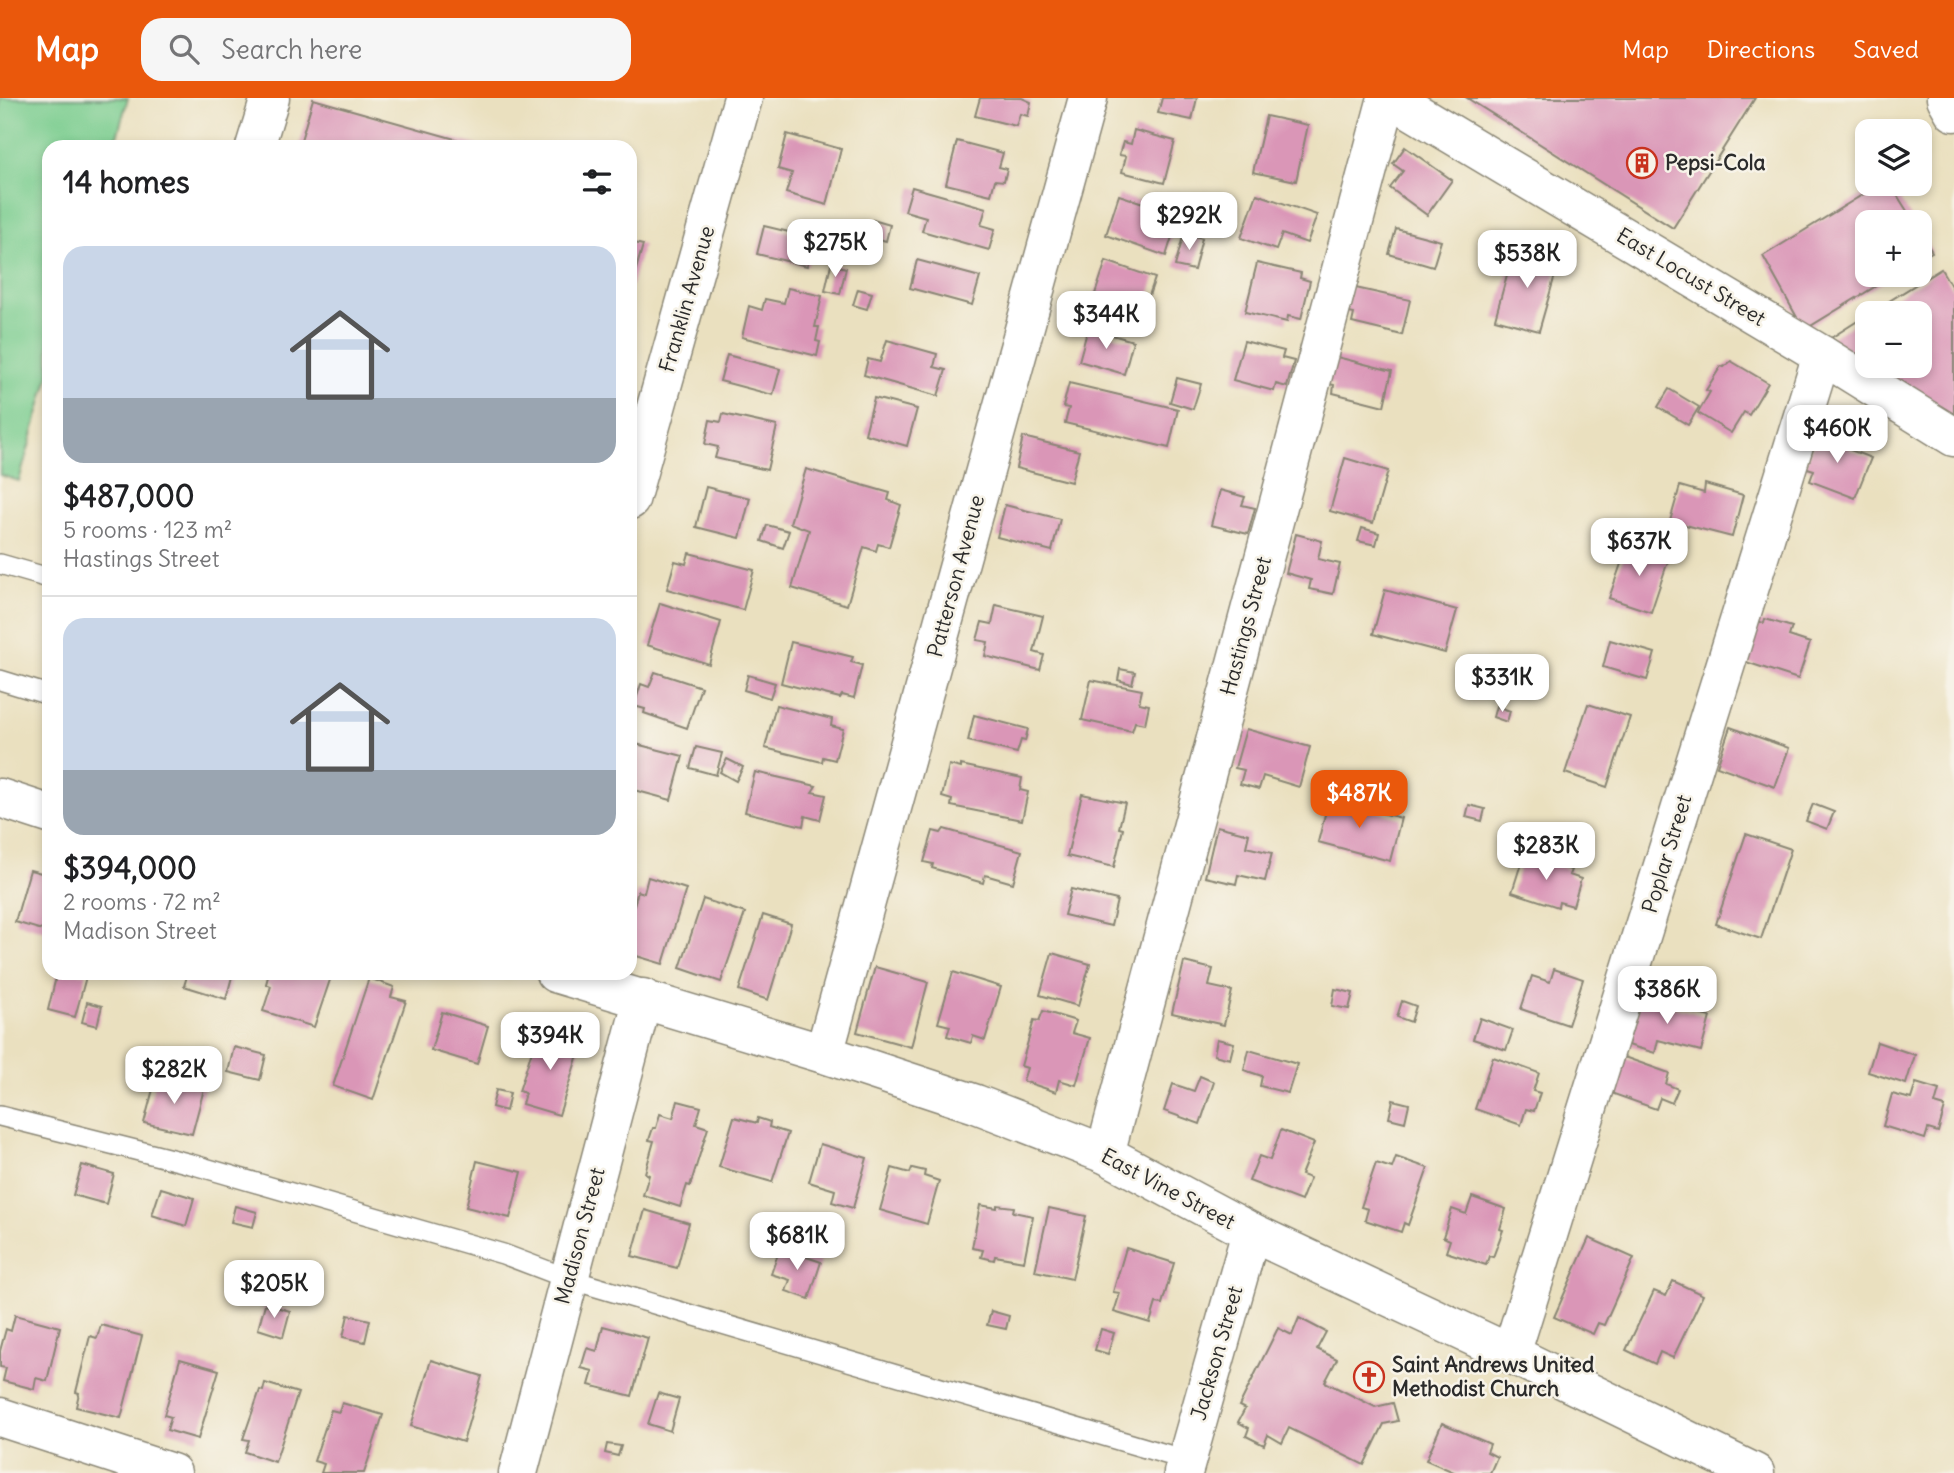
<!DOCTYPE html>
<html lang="en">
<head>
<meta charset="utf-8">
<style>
	body { margin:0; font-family:Delius,sans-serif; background:#f6f6f6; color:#202124; height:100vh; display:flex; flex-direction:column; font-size:26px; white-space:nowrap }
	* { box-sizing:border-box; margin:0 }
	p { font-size:23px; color:#757577 }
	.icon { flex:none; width:38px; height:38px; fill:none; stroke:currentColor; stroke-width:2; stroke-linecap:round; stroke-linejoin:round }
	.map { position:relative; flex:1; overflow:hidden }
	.side { position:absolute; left:42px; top:42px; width:595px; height:840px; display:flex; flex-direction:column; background:#fff; border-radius:21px; box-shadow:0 4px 10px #0003 }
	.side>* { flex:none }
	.tools { position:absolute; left:1855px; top:21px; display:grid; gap:14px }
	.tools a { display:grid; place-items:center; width:77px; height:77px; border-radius:14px; background:#fff; box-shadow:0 4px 10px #0003; font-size:35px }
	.price { position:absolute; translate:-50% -60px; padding:0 16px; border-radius:14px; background:#fff; color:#222; font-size:23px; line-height:46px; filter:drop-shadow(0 2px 4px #0008) }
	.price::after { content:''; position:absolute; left:50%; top:42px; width:21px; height:16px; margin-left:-10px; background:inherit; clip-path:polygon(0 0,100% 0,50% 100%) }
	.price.on { background:#ea580c; color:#fff }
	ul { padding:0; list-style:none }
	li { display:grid; align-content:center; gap:14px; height:371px; padding:0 21px }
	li+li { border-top:2px solid #e0e0e0 }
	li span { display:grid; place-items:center; height:217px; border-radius:21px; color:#555 }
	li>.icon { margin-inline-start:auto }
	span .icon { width:126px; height:126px; fill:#fffc; stroke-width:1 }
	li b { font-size:30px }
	h2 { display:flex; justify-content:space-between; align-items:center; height:84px; padding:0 21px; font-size:30px }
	header { display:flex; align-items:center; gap:42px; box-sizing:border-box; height:98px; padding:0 35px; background:#ea580c; color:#fff }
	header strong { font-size:33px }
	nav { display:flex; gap:38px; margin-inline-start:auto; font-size:24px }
	.search { width:490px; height:63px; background:#f6f6f6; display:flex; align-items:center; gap:18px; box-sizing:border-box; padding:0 24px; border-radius:21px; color:#757577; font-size:26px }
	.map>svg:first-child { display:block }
	.pitch { fill:#7bcd90; stroke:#537c5e; stroke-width:2 }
	.building { fill:#da96b7 }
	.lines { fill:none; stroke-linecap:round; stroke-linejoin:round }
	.lane-casing { stroke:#8a8675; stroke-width:22 }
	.street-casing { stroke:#8a8675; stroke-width:41 }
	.secondary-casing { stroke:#8a8675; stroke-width:41 }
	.primary-casing { stroke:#8a8675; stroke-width:41 }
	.lane { stroke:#fff; stroke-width:19 }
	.street { stroke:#fff; stroke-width:38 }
	.secondary { stroke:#fff; stroke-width:38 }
	.primary { stroke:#fff; stroke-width:38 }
	.labels { text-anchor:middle; stroke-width:5; stroke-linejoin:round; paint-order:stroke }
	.poi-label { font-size:21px; font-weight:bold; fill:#2b2b2b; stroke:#f7f3e8; text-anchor:start }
	.street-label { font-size:21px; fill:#2b2b2b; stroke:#f7f3e8 }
</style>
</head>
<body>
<header>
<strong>Map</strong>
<div class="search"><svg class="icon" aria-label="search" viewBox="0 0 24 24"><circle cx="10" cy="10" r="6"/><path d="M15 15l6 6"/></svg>Search here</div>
<nav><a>Map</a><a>Directions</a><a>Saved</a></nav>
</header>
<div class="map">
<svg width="1954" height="1375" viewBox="0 0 1954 1375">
	<rect width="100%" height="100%" fill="#f7f3e8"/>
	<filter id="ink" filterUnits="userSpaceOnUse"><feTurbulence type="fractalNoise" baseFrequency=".0143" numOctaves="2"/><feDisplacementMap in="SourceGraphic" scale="14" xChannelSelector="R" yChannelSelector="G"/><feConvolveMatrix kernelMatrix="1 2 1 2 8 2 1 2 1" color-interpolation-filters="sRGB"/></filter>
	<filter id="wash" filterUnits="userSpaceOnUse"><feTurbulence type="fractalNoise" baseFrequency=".00686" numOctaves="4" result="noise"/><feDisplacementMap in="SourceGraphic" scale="28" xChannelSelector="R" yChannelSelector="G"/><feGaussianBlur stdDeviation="1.57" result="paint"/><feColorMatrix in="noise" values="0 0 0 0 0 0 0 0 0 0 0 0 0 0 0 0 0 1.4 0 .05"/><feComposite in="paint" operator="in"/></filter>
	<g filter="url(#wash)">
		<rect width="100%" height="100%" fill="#eae0bf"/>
		<!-- pitch -->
		<polygon class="pitch" points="0,0 128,0 114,49 49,49 49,278 19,383 0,377"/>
		<g id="blocks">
			<!-- building -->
			<g class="building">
				<polygon points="980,0 1022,0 1031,4 1028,18 1020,16 1016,28 975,18"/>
				<polygon points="1162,0 1197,0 1192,22 1158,15"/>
				<polygon points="1467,0 1755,0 1673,130"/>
				<polygon points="313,1 480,48 480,49 299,49"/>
				<polygon points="1266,18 1308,27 1296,83 1253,74"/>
				<polygon points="1134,32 1175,43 1164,85 1122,74 1126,58 1119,57 1123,44 1131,46"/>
				<polygon points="787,36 841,51 827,107 786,95 792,75 778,71"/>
				<polygon points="957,43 1003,55 999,69 1007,71 1004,83 995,82 991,97 946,86"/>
				<polygon points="1405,49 1452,82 1427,117 1390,90 1403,73 1393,66"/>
				<polygon points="1880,86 1890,86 1914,124 1867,124 1867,177 1894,177 1804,232 1763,158"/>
				<polygon points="912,89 986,110 981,127 995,131 989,152 922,133 926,119 905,113"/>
				<polygon points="1257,96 1317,117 1307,145 1282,136 1276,152 1241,140"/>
				<polygon points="1119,97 1158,110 1159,105 1180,113 1166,158 1106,137"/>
				<polygon points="1196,113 1211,116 1207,132 1192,128"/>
				<polygon points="873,122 890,127 886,143 868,138"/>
				<polygon points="764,128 814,140 807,168 757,156"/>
				<polygon points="1396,131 1441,143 1433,169 1389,156"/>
				<polygon points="1920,134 1932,154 1920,161"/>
				<polygon points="1184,135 1202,140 1194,172 1175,168"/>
				<polygon points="630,144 643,147 631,189 630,189"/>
				<polygon points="1514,151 1559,163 1539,233 1495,221"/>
				<polygon points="917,162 980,179 972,207 910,190"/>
				<polygon points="1106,163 1155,180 1144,212 1095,196"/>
				<polygon points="1257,165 1301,175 1300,180 1310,183 1301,221 1288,218 1287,224 1245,214"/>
				<polygon points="831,166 846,170 840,196 825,193"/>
				<polygon points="1941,171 1954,193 1954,328 1823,245 1867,217 1867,268 1920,268 1920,215 1870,215"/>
				<polygon points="1351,189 1410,202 1402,237 1352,225 1354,216 1345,214"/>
				<polygon points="788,190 822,198 815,229 819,229 816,243 820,244 817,258 742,239 749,208 762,212 765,201 784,205"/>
				<polygon points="858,191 872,195 867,211 853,207"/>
				<polygon points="1088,230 1133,243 1124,276 1079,263"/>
				<polygon points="887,242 937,256 934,269 946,272 938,298 864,277 868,261 880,264"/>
				<polygon points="1244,243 1284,253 1282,260 1294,263 1287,289 1276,286 1274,293 1233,282"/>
				<polygon points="727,257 780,271 773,297 720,283"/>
				<polygon points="1333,258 1392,273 1384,308 1333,295 1334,287 1326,285"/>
				<polygon points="1731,263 1768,285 1749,317 1744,314 1731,335 1698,315 1710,294 1706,292 1721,268 1724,269"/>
				<polygon points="1177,280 1201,286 1193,311 1170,304"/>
				<polygon points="1069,285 1178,311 1169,350 1065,325 1069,310 1063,309"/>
				<polygon points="1669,291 1699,309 1688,327 1658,309"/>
				<polygon points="874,300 917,311 907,348 865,336"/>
				<polygon points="723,316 777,328 767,372 715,360 718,349 705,346 710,322 721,324"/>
				<polygon points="1823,335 1852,346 1850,352 1871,360 1855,400 1810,383 1814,372 1804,369 1815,341 1820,343"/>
				<polygon points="1023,339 1079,353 1071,384 1016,370"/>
				<polygon points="1345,360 1388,373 1373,425 1330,413"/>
				<polygon points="806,371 890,395 888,402 901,407 889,449 878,446 876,453 864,449 847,507 792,490 809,432 790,425"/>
				<polygon points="1705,386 1743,397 1732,439 1670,423 1680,388 1704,395"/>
				<polygon points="706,389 750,400 740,440 696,429"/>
				<polygon points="1220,392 1245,399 1242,407 1255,410 1248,436 1211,427"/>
				<polygon points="1005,407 1060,421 1052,453 997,439"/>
				<polygon points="767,427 789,433 783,450 762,443"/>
				<polygon points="1362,430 1379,435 1376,447 1358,443"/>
				<polygon points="1296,436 1322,443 1318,461 1340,466 1333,496 1309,491 1311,482 1286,475"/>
				<polygon points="1628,446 1669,460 1651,514 1609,500"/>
				<polygon points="689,455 754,472 743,512 667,491 675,463 686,466"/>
				<polygon points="1385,492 1457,512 1445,555 1373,536"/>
				<polygon points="660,505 721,524 709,566 647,547"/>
				<polygon points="996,507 1043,518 1034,554 1044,557 1040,572 985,558 988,544 977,542 982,524 992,526"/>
				<polygon points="1765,521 1792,529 1789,538 1810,545 1798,581 1740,562 1753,522 1764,525"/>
				<polygon points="1610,542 1655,555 1647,582 1603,569"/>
				<polygon points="791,544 853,559 851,564 862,567 854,600 842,597 840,600 781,585"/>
				<polygon points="1120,571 1135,574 1132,586 1118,582"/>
				<polygon points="655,574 701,589 687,630 644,615 645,611 634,608 641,586 649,589"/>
				<polygon points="748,577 775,585 770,600 744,592"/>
				<polygon points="1091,582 1142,592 1139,605 1149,607 1145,626 1135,624 1132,633 1082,622"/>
				<polygon points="1588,606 1630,619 1607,689 1565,675"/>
				<polygon points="776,607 832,621 831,628 843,631 835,662 823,659 822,664 765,650"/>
				<polygon points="1496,608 1510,613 1507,624 1493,619"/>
				<polygon points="974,617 1028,631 1025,643 1021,642 1017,655 968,643"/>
				<polygon points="1730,629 1789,650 1775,689 1717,668"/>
				<polygon points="1246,631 1310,649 1299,689 1263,678 1259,691 1240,686 1244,672 1235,670"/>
				<polygon points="636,646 683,658 671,702 630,691 630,650 634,651"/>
				<polygon points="696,649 722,655 716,677 690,670"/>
				<polygon points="727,661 743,669 736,683 720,674"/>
				<polygon points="949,667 961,670 961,667 1022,680 1020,692 1028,694 1022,722 951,708 952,702 942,699"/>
				<polygon points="755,674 816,688 812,694 826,697 820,722 805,718 803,728 745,714"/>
				<polygon points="1082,696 1125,705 1119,730 1123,731 1114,769 1067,758"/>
				<polygon points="1329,701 1401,720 1390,763 1318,744"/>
				<polygon points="1813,706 1834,714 1827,731 1806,723"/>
				<polygon points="1469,707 1485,711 1482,723 1466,719"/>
				<polygon points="1217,728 1249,736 1246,749 1272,755 1265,783 1238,777 1236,786 1205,779"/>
				<polygon points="944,731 1022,753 1013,785 985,777 983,785 932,770 933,766 924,764 933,733 941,735"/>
				<polygon points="1746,736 1791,751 1761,841 1716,826"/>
				<polygon points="1524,756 1571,772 1569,777 1581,781 1573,808 1559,804 1558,809 1512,794"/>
				<polygon points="30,772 49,777 49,834 15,824"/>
				<polygon points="648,779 686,791 663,866 630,856 632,842 630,841 630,821 638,793 644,795"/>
				<polygon points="1071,791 1117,802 1111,828 1064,817"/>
				<polygon points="703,801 745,815 721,884 680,870"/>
				<polygon points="763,817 791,826 768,902 739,892"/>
				<polygon points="1052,855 1090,866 1078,908 1040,897"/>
				<polygon points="1184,864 1213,871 1209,888 1232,893 1224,927 1172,915"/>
				<polygon points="875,869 928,884 911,949 857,934"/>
				<polygon points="1554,871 1583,881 1568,927 1521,911 1532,878 1550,884"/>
				<polygon points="953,874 1001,889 985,942 973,938 971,945 947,938 950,928 938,925"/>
				<polygon points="57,875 87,875 75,919 48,912"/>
				<polygon points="188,875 233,875 226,901 184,888"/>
				<polygon points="269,875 318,875 331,879 314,929 263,913 271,888 266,886"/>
				<polygon points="369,880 394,889 391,899 406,903 373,1002 333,988"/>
				<polygon points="1335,891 1353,895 1349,911 1332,908"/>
				<polygon points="1642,895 1670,902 1669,908 1710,919 1701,953 1658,942 1655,955 1628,947"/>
				<polygon points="1402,903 1416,908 1411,924 1397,919"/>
				<polygon points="87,904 102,908 97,928 82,924"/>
				<polygon points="1043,913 1076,923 1072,935 1090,940 1076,987 1059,982 1056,994 1023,983 1027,970 1021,968 1034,922 1039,923"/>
				<polygon points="442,914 488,928 477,966 431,952"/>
				<polygon points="1480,920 1513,932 1506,952 1473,941"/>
				<polygon points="543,932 582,944 559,1017 522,1006 525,995 519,993 536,940 540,941"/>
				<polygon points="1217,941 1234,945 1230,961 1214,957"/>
				<polygon points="1877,944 1915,957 1906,986 1868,974"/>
				<polygon points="234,949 266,957 260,982 228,974"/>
				<polygon points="1249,952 1297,966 1288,995 1260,988 1262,978 1244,972"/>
				<polygon points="1493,959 1539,975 1533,993 1540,995 1534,1013 1526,1011 1521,1027 1475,1011"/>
				<polygon points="1624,959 1669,975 1666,986 1678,991 1672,1005 1660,1000 1656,1011 1611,995"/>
				<polygon points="1200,978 1214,984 1200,1026 1164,1013 1173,986 1194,993"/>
				<polygon points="156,980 204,991 192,1036 144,1025"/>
				<polygon points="1916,985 1939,992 1935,1006 1945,1009 1938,1034 1928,1031 1925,1041 1883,1028 1892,996 1911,1001"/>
				<polygon points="496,992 510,995 506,1013 492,1009"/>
				<polygon points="1393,1002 1409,1006 1405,1024 1389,1020"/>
				<polygon points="678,1003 701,1009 696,1026 708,1030 690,1088 687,1087 680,1109 643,1097 649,1077 645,1075 654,1043 649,1042 653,1030 656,1030 660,1016 673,1020"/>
				<polygon points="734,1019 757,1025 758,1020 770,1024 769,1029 788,1035 772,1084 719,1069"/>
				<polygon points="1281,1032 1314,1045 1301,1077 1310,1080 1301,1103 1249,1083 1259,1058 1270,1062"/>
				<polygon points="820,1046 867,1060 853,1110 832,1104 835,1092 809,1084"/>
				<polygon points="1396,1059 1428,1070 1408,1127 1404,1125 1401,1134 1365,1122 1368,1111 1361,1109 1376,1065 1392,1070"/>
				<polygon points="477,1063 522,1074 510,1120 466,1109"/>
				<polygon points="82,1067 114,1076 106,1106 73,1097"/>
				<polygon points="892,1070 910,1075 912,1070 925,1073 924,1078 939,1083 927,1126 880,1112"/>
				<polygon points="161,1090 194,1100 186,1128 152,1117"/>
				<polygon points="1472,1099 1506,1111 1500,1131 1503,1132 1493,1159 1489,1158 1486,1167 1446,1154 1450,1142 1443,1139 1452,1111 1466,1116"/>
				<polygon points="980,1107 997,1110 997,1107 1014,1109 1013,1114 1033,1118 1024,1163 995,1158 994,1162 981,1159 983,1152 972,1150"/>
				<polygon points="235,1108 257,1114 253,1129 231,1124"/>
				<polygon points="1049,1110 1086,1118 1072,1181 1035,1173"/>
				<polygon points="645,1112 689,1125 677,1170 632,1158"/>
				<polygon points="1589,1140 1634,1160 1604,1227 1598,1225 1593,1236 1554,1219"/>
				<polygon points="780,1150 821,1164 809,1201 786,1193 790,1182 771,1176"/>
				<polygon points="1126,1150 1174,1165 1162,1206 1156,1205 1150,1225 1114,1214 1120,1195 1113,1194"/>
				<polygon points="1673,1183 1703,1197 1673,1260 1660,1254 1655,1266 1626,1252 1654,1193 1666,1198"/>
				<polygon points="265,1206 290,1213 283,1239 258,1231"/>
				<polygon points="991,1213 1009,1218 1006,1231 987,1227"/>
				<polygon points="15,1217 60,1229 47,1283 36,1280 34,1291 3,1283 6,1270 0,1269 0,1253 6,1231 11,1233"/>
				<polygon points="348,1217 370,1222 365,1244 343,1239"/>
				<polygon points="1299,1220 1326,1234 1317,1251 1337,1261 1325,1284 1375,1309 1393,1305 1398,1323 1384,1326 1364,1367 1289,1330 1282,1345 1268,1337 1264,1347 1246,1338 1249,1330 1238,1324 1245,1311 1239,1308 1278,1230 1292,1237"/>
				<polygon points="101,1227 142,1238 121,1320 76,1309 79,1295 76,1294 90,1238 97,1240"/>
				<polygon points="603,1228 648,1240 632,1298 589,1287 593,1273 581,1270 587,1250 597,1253"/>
				<polygon points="1101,1231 1114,1235 1108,1256 1095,1252"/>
				<polygon points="180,1261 219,1272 198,1341 167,1332 171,1319 164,1317"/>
				<polygon points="431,1262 482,1278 463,1344 411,1328"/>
				<polygon points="265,1285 298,1295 275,1364 245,1354 249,1342 243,1341 260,1292 263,1293"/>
				<polygon points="658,1295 679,1301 670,1333 648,1326"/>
				<polygon points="342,1305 383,1317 364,1375 321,1375 324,1366 314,1363 331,1312 339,1314"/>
				<polygon points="1442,1325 1490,1346 1487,1354 1497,1359 1490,1375 1456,1375 1426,1362"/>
				<polygon points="607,1346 621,1348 618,1358 605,1355"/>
			</g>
		</g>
	</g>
	<g filter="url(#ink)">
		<use href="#blocks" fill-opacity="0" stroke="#8a8675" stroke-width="2"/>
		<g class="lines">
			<!-- lane casing -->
			<g class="lane-casing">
				<g id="lane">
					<polyline points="0,466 49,480"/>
					<polyline points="0,582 49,597"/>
					<polyline points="0,1018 191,1066 503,1156 569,1181 1186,1362"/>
				</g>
			</g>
			<!-- street casing -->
			<g class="street-casing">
				<g id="street">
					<polyline points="1391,0 1822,257 1954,339"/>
					<polyline points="255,49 270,0"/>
					<polyline points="630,402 743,0"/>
					<polyline points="824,956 1088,0"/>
					<polyline points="1105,1056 1387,0"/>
					<polyline points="1511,1256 1822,257"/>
					<polyline points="0,1319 172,1375"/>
					<polyline points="518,1375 643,900"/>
					<polyline points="1183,1375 1251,1134"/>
				</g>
			</g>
			<!-- secondary casing -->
			<g class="secondary-casing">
				<g id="secondary">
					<polyline points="0,700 49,716"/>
					<polyline points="555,875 824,956 976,1006 1105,1056 1251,1134 1511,1256 1755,1375"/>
				</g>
			</g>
			<!-- primary casing -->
			<g class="primary-casing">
				<polyline id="primary" points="1946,0 1954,14"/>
			</g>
			<!-- lane -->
			<use href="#lane" class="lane"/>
			<!-- street -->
			<use href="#street" class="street"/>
			<!-- secondary -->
			<use href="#secondary" class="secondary"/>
			<!-- primary -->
			<use href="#primary" class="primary"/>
		</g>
	</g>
	<!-- icons -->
	<defs>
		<g id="building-ring" transform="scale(1.575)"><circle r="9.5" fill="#f7f3e8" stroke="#c8321e" stroke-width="1.5"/><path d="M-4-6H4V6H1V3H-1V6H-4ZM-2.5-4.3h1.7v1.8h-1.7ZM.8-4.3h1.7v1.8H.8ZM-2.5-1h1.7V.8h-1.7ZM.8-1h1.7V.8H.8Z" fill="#c8321e"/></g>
		<g id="church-ring" transform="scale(1.575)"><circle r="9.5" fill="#f7f3e8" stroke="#c8321e" stroke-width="1.5"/><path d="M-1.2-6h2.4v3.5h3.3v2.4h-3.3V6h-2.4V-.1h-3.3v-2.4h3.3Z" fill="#c8321e"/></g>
	</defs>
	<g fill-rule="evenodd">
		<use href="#building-ring" x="1642" y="65"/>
		<use href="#church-ring" x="1369" y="1279"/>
	</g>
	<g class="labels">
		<!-- poi labels -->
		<g class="poi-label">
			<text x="1665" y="72">Pepsi-Cola</text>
			<text x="1392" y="1274">Saint Andrews United<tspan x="1392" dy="24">Methodist Church</tspan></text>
		</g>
		<!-- street labels -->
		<g class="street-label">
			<text transform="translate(1691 179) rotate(31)" y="7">East Locust Street</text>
			<text transform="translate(687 201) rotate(-74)" y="7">Franklin Avenue</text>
			<text transform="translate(956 478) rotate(-75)" y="7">Patterson Avenue</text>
			<text transform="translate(1246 528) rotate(-75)" y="7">Hastings Street</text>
			<text transform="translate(1667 756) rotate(-73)" y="7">Poplar Street</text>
			<text transform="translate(1168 1091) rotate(28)" y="7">East Vine Street</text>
			<text transform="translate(580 1138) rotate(-75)" y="7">Madison Street</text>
			<text transform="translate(1217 1255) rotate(-74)" y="7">Jackson Street</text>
		</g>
	</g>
</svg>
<div class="tools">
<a><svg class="icon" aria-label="layers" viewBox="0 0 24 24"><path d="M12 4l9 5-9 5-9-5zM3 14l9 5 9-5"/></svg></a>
<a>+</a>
<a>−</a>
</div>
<b class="price" style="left:1189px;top:154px">$292K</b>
<b class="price" style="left:835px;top:181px">$275K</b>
<b class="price" style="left:1527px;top:192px">$538K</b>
<b class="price" style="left:1106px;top:253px">$344K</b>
<b class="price" style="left:1837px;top:367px">$460K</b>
<b class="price" style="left:1639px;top:480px">$637K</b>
<b class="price" style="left:1502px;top:616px">$331K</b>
<b class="price on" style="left:1359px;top:732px">$487K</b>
<b class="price" style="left:1546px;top:784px">$283K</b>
<b class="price" style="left:1667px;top:928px">$386K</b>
<b class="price" style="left:550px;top:974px">$394K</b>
<b class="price" style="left:174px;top:1008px">$282K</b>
<b class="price" style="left:797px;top:1174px">$681K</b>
<b class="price" style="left:274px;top:1222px">$205K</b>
<section class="side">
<h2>14 homes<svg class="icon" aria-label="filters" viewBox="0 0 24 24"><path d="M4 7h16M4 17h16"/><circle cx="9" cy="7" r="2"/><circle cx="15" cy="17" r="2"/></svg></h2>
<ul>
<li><span style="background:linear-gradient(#c9d6e8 70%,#9aa5b1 0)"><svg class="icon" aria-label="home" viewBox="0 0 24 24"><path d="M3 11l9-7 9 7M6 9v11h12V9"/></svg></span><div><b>$487,000</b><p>5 rooms · 123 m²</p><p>Hastings Street</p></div></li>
<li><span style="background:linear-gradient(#c9d6e8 70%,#9aa5b1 0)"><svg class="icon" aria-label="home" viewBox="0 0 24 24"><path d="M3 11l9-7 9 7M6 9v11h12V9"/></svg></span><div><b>$394,000</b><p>2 rooms · 72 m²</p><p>Madison Street</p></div></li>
</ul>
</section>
</div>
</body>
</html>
